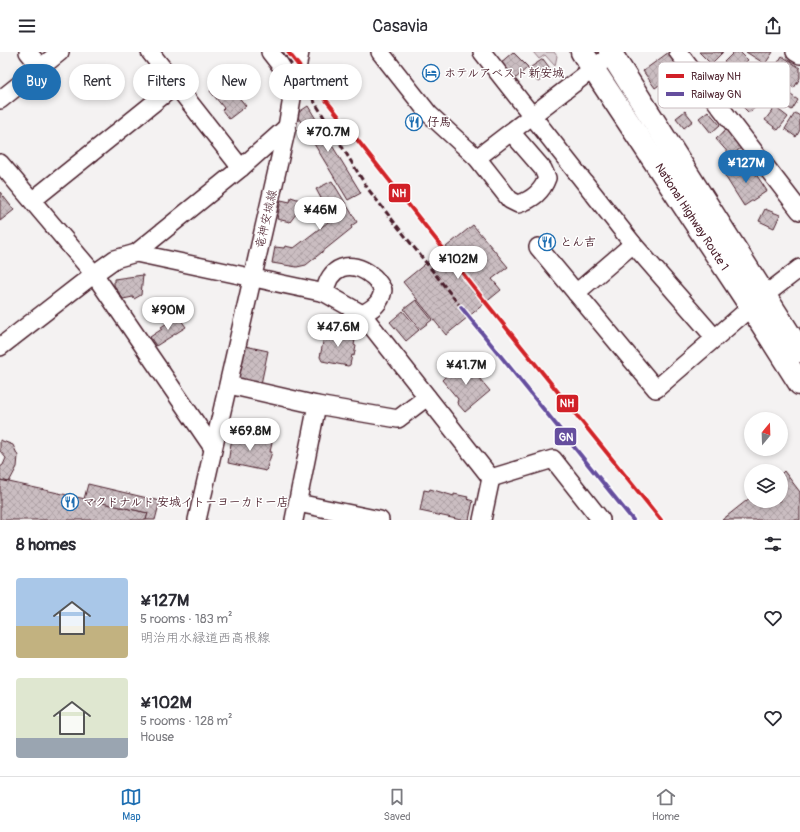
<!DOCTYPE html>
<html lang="en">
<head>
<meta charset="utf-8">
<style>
	body { margin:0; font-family:Pangolin,"Klee One",sans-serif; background:#f7f7f7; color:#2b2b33; height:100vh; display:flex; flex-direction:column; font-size:15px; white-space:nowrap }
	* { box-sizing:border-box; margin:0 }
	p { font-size:13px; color:#7c7c81 }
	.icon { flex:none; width:22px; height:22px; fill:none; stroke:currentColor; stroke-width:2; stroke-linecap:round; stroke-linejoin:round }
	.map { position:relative; height:468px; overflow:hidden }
	.panel { display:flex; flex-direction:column; background:#fff; flex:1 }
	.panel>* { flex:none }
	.hud { position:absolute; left:12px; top:12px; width:400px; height:36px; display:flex; gap:8px }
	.needle { width:26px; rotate:19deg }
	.buttons { position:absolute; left:744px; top:360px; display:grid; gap:8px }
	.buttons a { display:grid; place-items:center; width:44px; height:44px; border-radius:50%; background:#fff; box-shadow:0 2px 6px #0003; font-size:20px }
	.price { position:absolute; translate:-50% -34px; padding:0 9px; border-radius:14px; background:#fff; color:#222; font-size:13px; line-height:26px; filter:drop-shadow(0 1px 2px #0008) }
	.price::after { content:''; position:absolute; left:50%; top:24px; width:12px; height:9px; margin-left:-6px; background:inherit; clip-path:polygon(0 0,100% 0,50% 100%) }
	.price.active { background:#1f6fb2; color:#fff }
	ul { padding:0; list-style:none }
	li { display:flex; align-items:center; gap:12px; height:100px; padding:0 16px }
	li span { display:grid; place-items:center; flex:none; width:112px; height:80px; border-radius:4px; color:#555 }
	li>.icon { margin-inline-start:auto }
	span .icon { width:48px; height:48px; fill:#fffc; stroke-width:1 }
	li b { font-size:17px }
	h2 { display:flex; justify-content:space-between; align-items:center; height:48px; padding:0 16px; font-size:17px }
	.pill { padding:0 14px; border-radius:18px; background:#fff; box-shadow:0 2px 6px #0003; font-size:14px; line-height:36px }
	.pill.active { background:#1f6fb2; color:#fff }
	header { display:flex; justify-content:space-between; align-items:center; height:52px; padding:0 16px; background:#fff; font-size:18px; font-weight:600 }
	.dock { display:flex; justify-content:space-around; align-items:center; height:56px; border-top:1px solid #e1e1e2; background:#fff; font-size:11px; color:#7c7c81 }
	.dock a { display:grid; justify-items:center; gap:2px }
	.dock .active { color:#1f6fb2 }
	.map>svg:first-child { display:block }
	.green { fill:#dbd2d5; stroke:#927880 }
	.building { fill:url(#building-cross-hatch); stroke:#4a1f2b }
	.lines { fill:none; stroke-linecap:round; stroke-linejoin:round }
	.minor-casing { stroke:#4a1f2b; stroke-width:20 }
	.highway-casing { stroke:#4a1f2b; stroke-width:25 }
	.minor { stroke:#fff; stroke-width:17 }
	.highway { stroke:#fff; stroke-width:22 }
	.rail { stroke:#4a1f2b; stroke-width:3; stroke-dasharray:6 3; stroke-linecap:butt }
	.rail-1-casing { stroke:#fff; stroke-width:7 }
	.rail-2-casing { stroke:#fff; stroke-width:7 }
	.rail-1 { stroke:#d12027; stroke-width:4 }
	.rail-2 { stroke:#654e9e; stroke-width:4 }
	.labels { text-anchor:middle; stroke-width:3; stroke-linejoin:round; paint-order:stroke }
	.poi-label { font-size:12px; font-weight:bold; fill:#4a1f2b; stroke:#fff; text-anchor:start }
	.street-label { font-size:12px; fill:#4a1f2b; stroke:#fff }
	.key { fill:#fff; stroke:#c9bcbf; stroke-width:1 }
	.key-label { font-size:11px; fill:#4a1f2b }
	.line-badge { stroke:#fff; stroke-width:1.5 }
	.badge-label { font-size:11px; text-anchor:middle; font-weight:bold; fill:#fff }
</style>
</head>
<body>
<header><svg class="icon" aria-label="menu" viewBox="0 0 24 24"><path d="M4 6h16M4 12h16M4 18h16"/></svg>Casavia<svg class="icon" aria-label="share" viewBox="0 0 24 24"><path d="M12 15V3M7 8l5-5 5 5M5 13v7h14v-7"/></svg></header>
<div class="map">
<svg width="800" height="468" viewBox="0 0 800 468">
	<defs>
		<pattern id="building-cross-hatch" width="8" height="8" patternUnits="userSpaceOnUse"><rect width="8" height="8" fill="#cabdc1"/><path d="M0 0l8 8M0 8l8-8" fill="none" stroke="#afa2a6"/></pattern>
	</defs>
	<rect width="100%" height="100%" fill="#f4f2f2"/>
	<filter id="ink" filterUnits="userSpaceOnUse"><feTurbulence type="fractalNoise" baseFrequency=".025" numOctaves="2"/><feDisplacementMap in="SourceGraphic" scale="8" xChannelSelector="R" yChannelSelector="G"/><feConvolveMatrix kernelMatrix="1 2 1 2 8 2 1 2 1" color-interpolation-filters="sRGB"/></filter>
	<g filter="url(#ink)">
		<!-- green -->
		<polygon class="green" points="533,0 554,0 557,4 555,14 545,3 539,7"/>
		<!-- building -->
		<g class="building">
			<polygon points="513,0 528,15 514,28 499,12"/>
			<polygon points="669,0 682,17 655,36 643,19"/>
			<polygon points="699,0 723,0 711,12"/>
			<polygon points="734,0 740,0 748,8 734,21 724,10"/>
			<polygon points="746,0 773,0 765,12"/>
			<polygon points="782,4 800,16 800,26 794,36 771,22"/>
			<polygon points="543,7 552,19 538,30 528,17"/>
			<polygon points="224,27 246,54 229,67 222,58 224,56 210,39"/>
			<polygon points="744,33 761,50 749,61 732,44"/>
			<polygon points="788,41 798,48 792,58 782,52"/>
			<polygon points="308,54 361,141 348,148 296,62"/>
			<polygon points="775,55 788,65 778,78 765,68"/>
			<polygon points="685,59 693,69 684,76 676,66"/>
			<polygon points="708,59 720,73 711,81 699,66"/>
			<polygon points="795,61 800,64 800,78 796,85 785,77"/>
			<polygon points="727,77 742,95 731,104 716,87"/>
			<polygon points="748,110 767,139 744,154 725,124"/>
			<polygon points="332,129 357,170 351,174 352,176 306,213 297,215 272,211 275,195 284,196 285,194 294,196 332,167 316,137"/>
			<polygon points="0,140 14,158 0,169"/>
			<polygon points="291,145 303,149 302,154 290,170 277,167 281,148 290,150"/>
			<polygon points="765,157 780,163 774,176 759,169"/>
			<polygon points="473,173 508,215 492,227 501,238 446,283 403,230"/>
			<polygon points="143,223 141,243 134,247 133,245 123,247 114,233 114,227"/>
			<polygon points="416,248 432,268 420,277 404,257"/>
			<polygon points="403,259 419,278 406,289 390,270"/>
			<polygon points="178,264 186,275 156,294 150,285 162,277 161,275"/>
			<polygon points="338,273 344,274 342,282 353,285 355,288 354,293 356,294 354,304 352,303 350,313 348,314 322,309 320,305 325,280 337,281"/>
			<polygon points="245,294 268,299 261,332 238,327"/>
			<polygon points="463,307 490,339 465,360 457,351 458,347 442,328"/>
			<polygon points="241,381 252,383 252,385 272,391 270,400 272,400 266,419 228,411 232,385 240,385"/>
			<polygon points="0,388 13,393 18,404 17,415 9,430 0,428 0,415 3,413 6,406 0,399"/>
			<polygon points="784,419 800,440 800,468 722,468 751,445 751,449 781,449 781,422"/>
			<polygon points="0,428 148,461 146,468 0,468"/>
			<polygon points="88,432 160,449 155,468 146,468 148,461 84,447"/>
			<polygon points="430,437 454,444 454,442 468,445 467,447 473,449 469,468 461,468 420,459 424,438 429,439"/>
		</g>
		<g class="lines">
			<!-- minor casing -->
			<g class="minor-casing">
				<g id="minor">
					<polyline points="28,0 41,16"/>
					<polyline points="150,0 241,116"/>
					<polyline points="270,0 295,32"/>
					<path d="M380,0L429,62L477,106L510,148L518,152C532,148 542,140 547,126L543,117L511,80"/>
					<polyline points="482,0 633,192 714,285"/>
					<polyline points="678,0 800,159"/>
					<polyline points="795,0 800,3"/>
					<polyline points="0,48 60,0"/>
					<polyline points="477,106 603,9"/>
					<polyline points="0,111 94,222 213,396"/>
					<polyline points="33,148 176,33"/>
					<polyline points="538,195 656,337 751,255"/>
					<polyline points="136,201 325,241 362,262 491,426"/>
					<path d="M325,241C328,214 351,207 371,223C377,227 380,233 383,238C381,251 373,257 362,262"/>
					<polyline points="576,241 633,192"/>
					<polyline points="765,243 800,216"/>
					<polyline points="0,295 94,222 115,207 136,201 241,116 287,75"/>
					<polyline points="229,333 317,353 398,367 427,345"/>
					<polyline points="491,426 553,407 601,468"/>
					<polyline points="298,451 380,468"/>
					<polyline points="197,468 287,75 300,0"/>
					<polyline points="294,468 317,353"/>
					<polyline points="482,468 491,426"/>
				</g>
			</g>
			<!-- highway casing -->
			<g class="highway-casing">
				<g id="highway">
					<polyline points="582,0 751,255 800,332"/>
					<polyline points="610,0 800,299"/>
				</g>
			</g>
			<!-- minor -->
			<use href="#minor" class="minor"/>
			<!-- highway -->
			<use href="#highway" class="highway"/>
			<!-- rail -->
			<polyline class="rail" points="284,0 368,137 461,255"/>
			<!-- rail-1 casing -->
			<g class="rail-1-casing">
				<polyline id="rail-1" points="288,0 479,242 661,468"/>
			</g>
			<!-- rail-2 casing -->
			<g class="rail-2-casing">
				<polyline id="rail-2" points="461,255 633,468"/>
			</g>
			<!-- rail-1 -->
			<use href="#rail-1" class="rail-1"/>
			<!-- rail-2 -->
			<use href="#rail-2" class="rail-2"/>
		</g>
	</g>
	<!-- icons -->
	<defs>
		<g id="hotel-ring" transform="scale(0.9)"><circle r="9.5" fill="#fff" stroke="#1f6fb2" stroke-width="1.5"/><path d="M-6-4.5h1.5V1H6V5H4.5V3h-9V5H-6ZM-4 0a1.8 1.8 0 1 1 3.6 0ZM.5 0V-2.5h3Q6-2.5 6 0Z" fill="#1f6fb2"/></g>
		<g id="restaurant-ring" transform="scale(0.9)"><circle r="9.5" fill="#fff" stroke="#1f6fb2" stroke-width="1.5"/><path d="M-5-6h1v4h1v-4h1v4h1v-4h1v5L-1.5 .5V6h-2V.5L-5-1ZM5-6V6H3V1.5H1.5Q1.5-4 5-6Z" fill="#1f6fb2"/></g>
	</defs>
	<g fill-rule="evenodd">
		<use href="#hotel-ring" x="431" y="21"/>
		<use href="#restaurant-ring" x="414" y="70"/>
		<use href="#restaurant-ring" x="547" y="190"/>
		<use href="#restaurant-ring" x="70" y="450"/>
	</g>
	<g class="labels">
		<!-- poi labels -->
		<g class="poi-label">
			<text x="444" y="25">ホテルアベスト新安城</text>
			<text x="427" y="74">仔馬</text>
			<text x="560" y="194">とん吉</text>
			<text x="83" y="454">マクドナルド 安城イトーヨーカドー店</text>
		</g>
		<!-- street labels -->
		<g class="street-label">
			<text transform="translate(692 165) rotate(57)" y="4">National Highway Route 1</text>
			<text transform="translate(266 167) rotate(-77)" y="4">竜神安城線</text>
		</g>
	</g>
	<!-- legend -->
	<rect x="658" y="10" width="132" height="46" rx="6" class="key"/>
	<rect x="666" y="22" width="18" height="4" fill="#d12027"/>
	<rect x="666" y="40" width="18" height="4" fill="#654e9e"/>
	<g class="key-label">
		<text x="691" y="28">Railway NH</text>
		<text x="691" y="46">Railway GN</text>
	</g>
	<g class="line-badge">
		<rect x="388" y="131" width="23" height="20" rx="4" fill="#d12027"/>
		<rect x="556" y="342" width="23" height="19" rx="4" fill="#d12027"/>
		<rect x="554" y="375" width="23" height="19" rx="4" fill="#654e9e"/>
	</g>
	<g class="badge-label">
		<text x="399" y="145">NH</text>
		<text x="567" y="355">NH</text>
		<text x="566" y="389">GN</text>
	</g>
</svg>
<div class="buttons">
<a><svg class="needle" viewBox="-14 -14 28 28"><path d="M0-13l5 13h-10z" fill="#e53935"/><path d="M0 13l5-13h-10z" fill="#7c7c81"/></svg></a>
<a><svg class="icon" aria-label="layers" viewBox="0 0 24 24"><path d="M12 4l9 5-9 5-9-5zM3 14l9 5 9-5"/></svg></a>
</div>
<b class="price" style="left:328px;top:101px">¥70.7M</b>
<b class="price active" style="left:746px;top:132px">¥127M</b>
<b class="price" style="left:320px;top:179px">¥46M</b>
<b class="price" style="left:458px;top:228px">¥102M</b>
<b class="price" style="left:168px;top:279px">¥90M</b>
<b class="price" style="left:338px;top:296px">¥47.6M</b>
<b class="price" style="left:466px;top:334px">¥41.7M</b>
<b class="price" style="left:250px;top:400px">¥69.8M</b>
<div class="hud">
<a class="pill active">Buy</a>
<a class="pill">Rent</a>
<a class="pill">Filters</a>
<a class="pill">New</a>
<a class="pill">Apartment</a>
</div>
</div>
<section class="panel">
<h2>8 homes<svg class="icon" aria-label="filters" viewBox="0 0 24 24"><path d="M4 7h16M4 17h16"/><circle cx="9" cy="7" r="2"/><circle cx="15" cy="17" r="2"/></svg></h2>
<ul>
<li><span style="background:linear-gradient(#a9c7e8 60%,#c2b280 0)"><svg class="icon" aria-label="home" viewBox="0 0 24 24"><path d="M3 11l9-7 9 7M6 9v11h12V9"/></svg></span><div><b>¥127M</b><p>5 rooms · 183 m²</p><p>明治用水緑道西高根線</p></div><svg class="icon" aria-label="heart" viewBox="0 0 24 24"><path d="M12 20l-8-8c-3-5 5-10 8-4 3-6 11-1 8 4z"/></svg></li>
<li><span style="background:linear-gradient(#dfe7d0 75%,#9aa5b1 0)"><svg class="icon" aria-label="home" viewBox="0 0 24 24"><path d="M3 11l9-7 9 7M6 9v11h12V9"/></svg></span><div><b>¥102M</b><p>5 rooms · 128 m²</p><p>House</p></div><svg class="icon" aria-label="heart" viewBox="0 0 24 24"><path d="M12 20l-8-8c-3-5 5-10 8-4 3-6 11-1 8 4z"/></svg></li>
</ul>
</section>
<nav class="dock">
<a class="active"><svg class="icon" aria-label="map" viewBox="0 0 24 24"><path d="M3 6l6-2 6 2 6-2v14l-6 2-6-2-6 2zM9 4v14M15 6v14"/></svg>Map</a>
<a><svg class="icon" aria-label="saved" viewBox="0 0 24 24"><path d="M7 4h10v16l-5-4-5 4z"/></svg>Saved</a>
<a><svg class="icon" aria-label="home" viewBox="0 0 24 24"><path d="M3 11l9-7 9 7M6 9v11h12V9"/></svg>Home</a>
</nav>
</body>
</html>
